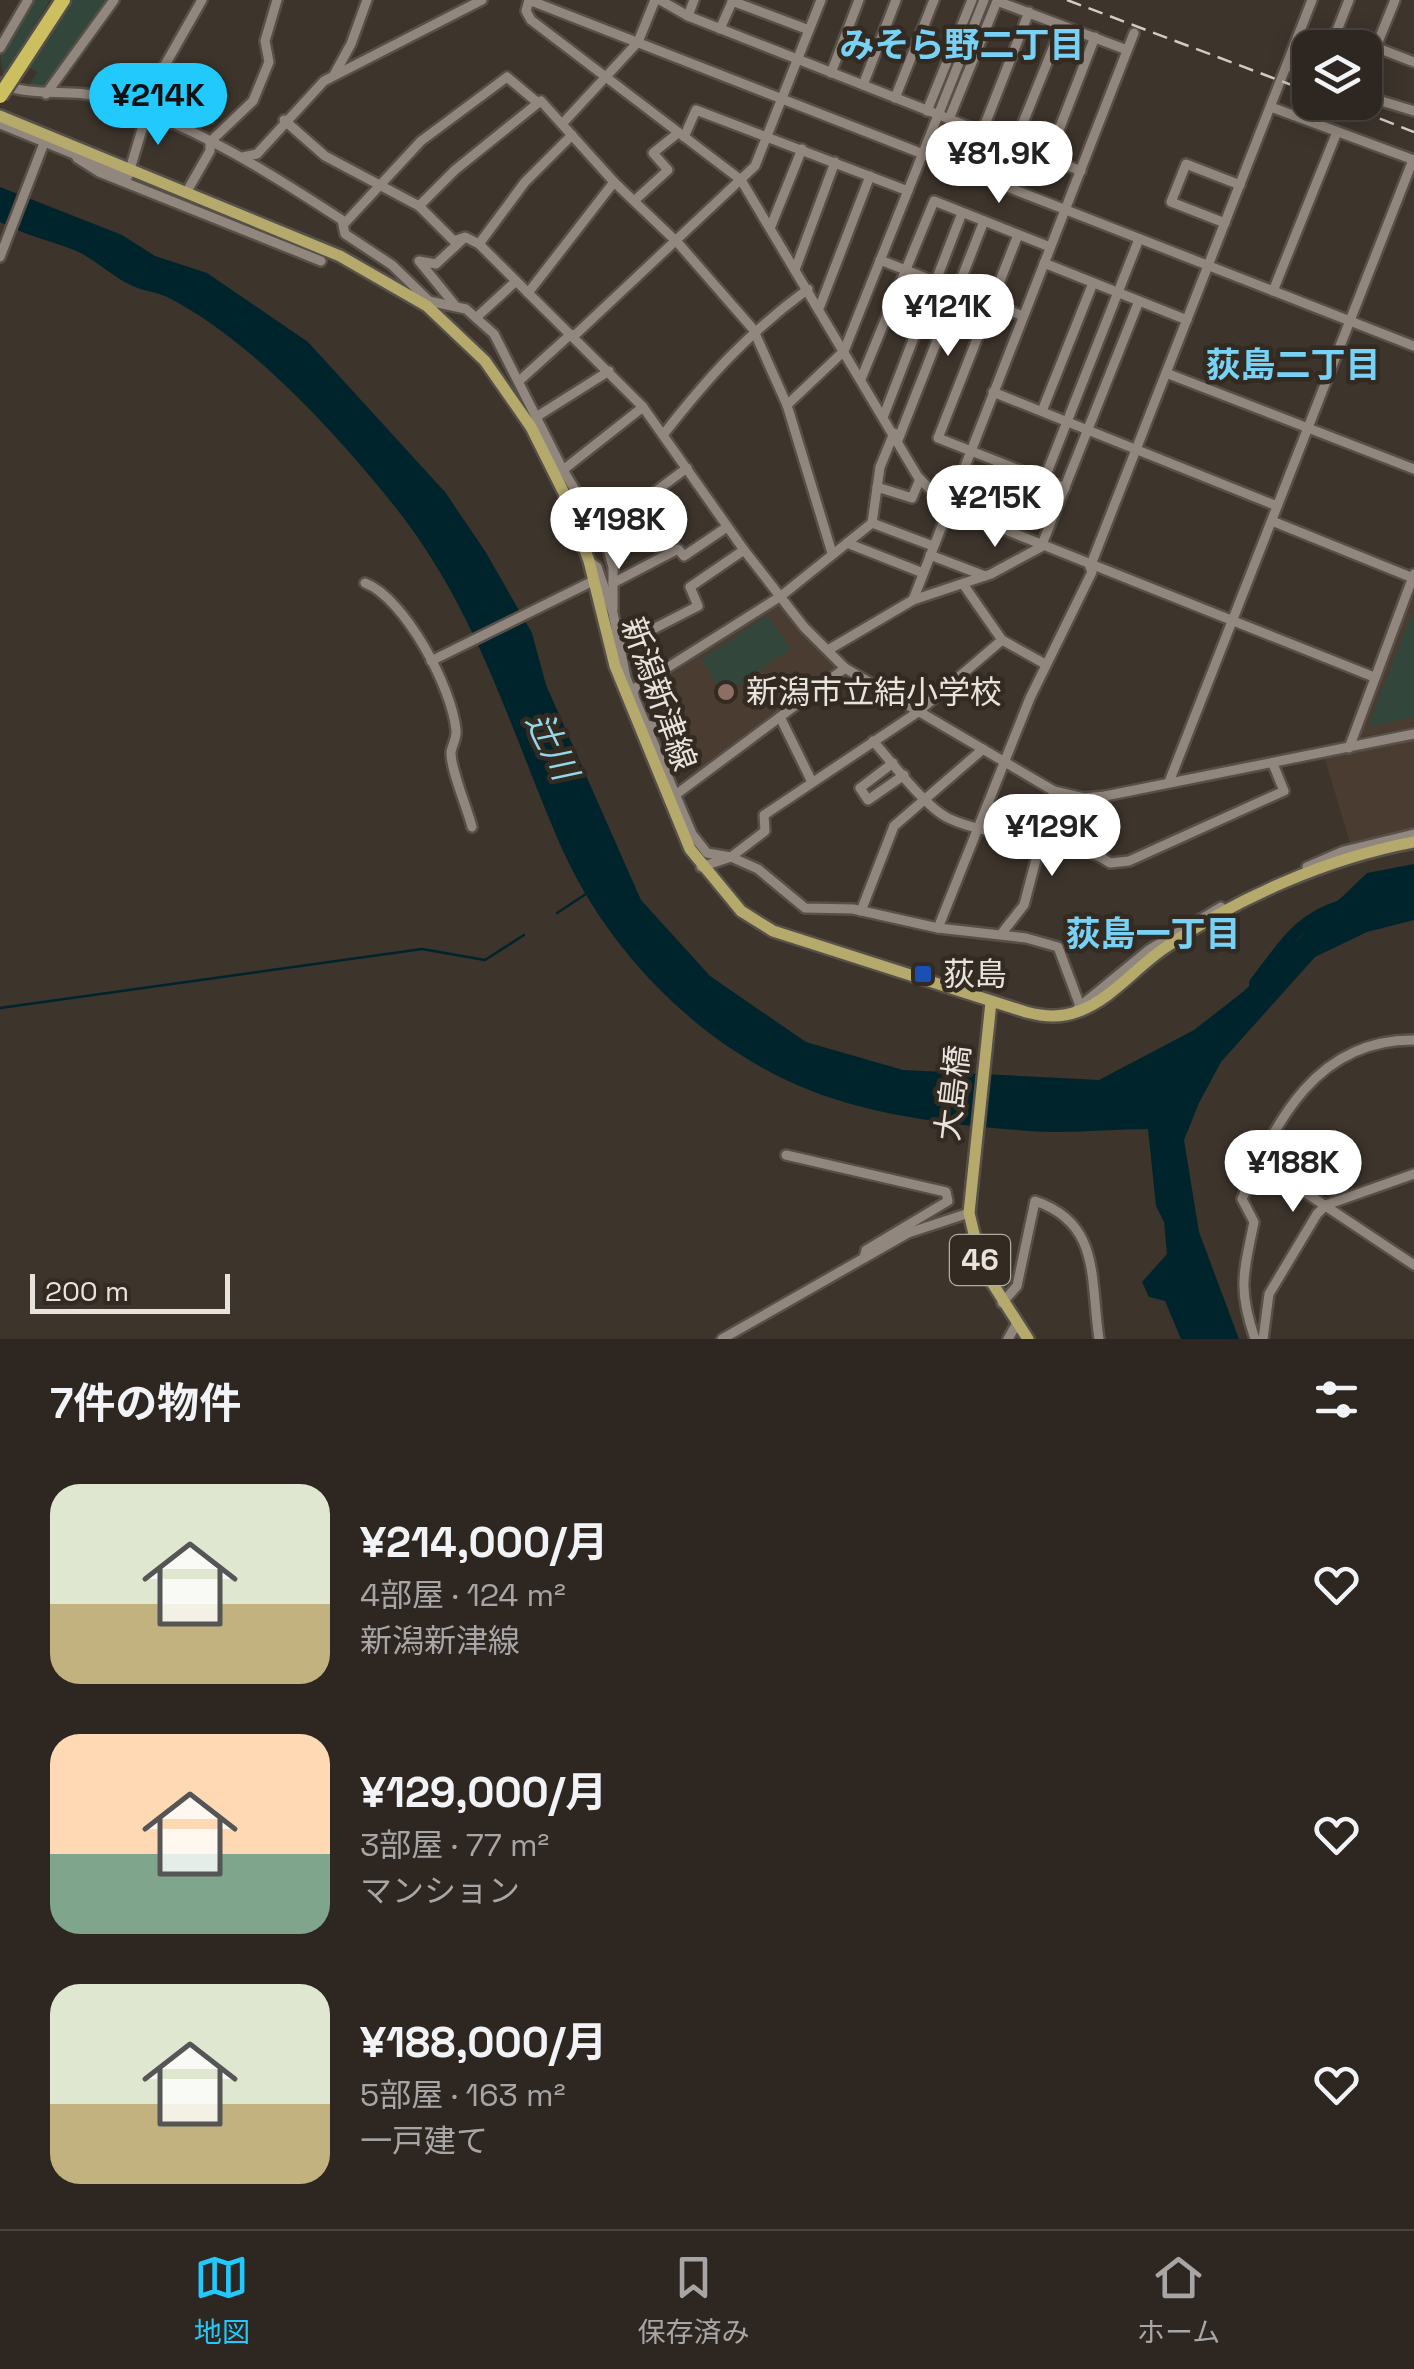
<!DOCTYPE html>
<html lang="ja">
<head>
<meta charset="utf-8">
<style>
	body { margin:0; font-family:"Space Grotesk","Noto Sans JP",sans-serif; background:#362f2a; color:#f1f3f6; height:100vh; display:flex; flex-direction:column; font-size:38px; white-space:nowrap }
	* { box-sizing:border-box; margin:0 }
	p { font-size:32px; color:#a7a5a5 }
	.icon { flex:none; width:55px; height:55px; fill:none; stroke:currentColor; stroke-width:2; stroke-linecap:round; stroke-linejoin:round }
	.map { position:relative; height:1339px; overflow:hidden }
	.side { display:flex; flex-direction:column; background:#2e2721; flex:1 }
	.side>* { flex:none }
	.fabs { position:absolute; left:1292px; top:30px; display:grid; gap:20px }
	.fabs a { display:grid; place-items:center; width:90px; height:90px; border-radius:20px; background:#2e2721; box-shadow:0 5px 25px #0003,0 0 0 2px #49443f; font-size:50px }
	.scale { position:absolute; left:30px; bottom:25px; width:200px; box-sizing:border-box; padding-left:10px; border:5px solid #e9e3de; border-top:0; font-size:28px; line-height:35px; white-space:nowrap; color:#e9e3de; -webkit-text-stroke:8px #332a22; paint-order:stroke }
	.price { position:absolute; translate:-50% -85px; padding:0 22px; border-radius:35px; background:#fff; color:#222; font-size:32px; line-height:65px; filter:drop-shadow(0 2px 5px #0008) }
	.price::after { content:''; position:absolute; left:50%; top:60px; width:30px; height:22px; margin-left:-15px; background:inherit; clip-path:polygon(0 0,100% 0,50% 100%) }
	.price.active { background:#21c9fd; color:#111 }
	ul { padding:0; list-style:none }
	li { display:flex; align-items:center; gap:30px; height:250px; padding:0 50px }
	li span { display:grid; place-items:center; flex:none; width:280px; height:200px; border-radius:30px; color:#555 }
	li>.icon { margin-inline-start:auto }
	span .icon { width:120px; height:120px; fill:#fffc; stroke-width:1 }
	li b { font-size:42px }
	h2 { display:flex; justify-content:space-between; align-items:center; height:120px; padding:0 50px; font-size:42px }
	.tab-bar { display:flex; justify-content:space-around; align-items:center; height:140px; border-top:2px solid #49443f; background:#2e2721; font-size:28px; color:#a7a5a5 }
	.tab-bar a { display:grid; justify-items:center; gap:5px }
	.tab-bar .active { color:#21c9fd }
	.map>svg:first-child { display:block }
	.built { fill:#4a3c30 }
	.green { fill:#32463c }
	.water { fill:#00242c }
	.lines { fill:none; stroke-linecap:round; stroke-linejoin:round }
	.stream { stroke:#00242c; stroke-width:2.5 }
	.river { stroke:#00242c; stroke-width:12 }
	.minor-casing { stroke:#575049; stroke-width:14 }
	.major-casing { stroke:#575049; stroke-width:16 }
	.highway-casing { stroke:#575049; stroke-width:19 }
	.minor { stroke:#92877e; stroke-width:9 }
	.major { stroke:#b5a96c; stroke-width:11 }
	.highway { stroke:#ccbf60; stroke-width:14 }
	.rail { stroke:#d1cac5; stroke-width:2.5; stroke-dasharray:15 8; stroke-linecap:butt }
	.highway-bridge-casing { stroke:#575049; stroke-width:19; stroke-linecap:butt }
	.highway-bridge { stroke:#ccbf60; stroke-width:14 }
	.education-dot { fill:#8d6e63; stroke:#332a22; stroke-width:4 }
	.transit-dot { fill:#1a4fb4; stroke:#332a22; stroke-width:4 }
	.labels { text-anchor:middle; stroke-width:9; stroke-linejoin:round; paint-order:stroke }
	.shield { fill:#332a22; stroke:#b2aca6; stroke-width:2.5 }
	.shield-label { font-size:30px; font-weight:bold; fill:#e9e3de }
	.poi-label { font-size:32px; fill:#e9e3de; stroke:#332a22; text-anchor:start }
	.street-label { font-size:32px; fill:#e9e3de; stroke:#332a22 }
	.neighbourhood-label { font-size:35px; font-weight:bold; fill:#78d2f6; stroke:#332a22 }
	.water-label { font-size:35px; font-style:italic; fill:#93d8e9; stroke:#332a22 }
</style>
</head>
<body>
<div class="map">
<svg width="1414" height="1339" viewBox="0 0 1414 1339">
	<rect width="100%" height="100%" fill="#3d342c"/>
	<!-- built -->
	<g class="built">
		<polygon points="1408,598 1414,598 1414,727 1355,738"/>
		<polygon points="780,602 840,669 700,772 667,724 655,685"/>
		<polygon points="1414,738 1414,828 1350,843 1325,759"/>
	</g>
	<!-- green -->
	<g class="green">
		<polygon points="31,0 50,0 4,78 0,55"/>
		<polygon points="71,0 109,0 47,87 28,86 38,72 28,67"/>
		<polygon points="1414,608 1414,716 1372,727 1370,720"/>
		<polygon points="768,615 791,649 723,695 702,659"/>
	</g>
	<!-- water -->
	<path class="water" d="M0,187L122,235L155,256L207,273L308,342L445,492L485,551L532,633L546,685L641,900L710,976L806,1042L903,1070L1099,1080L1194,1030L1244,991L1367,873L1414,864V920L1367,932L1315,957L1221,1062L1199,1103L1184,1140L1199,1232L1239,1339H1181L1165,1301L1149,1297L1142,1282L1167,1254L1164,1222L1156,1206L1148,1129C1109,1129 1068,1134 1029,1131C953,1125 868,1116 797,1085C692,1039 604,946 559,842C507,721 477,609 392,503C335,432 247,336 165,296C156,292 144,291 135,287C113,278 96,259 74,250C49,240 24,235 0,222Z"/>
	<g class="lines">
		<!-- stream -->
		<g class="stream">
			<polyline points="557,913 589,892"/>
			<polyline points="0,1008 422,949 485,960 524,935"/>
		</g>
		<!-- river -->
		<path class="river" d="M1255,983C1282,949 1297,919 1341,906"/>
		<!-- minor casing -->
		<g class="minor-casing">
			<g id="minor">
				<polyline points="660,0 688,16 1081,171"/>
				<polyline points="732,1 809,30"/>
				<polyline points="688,16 694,0"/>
				<polyline points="720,29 733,0"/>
				<polyline points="1336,32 1414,62"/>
				<polyline points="1376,47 1395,0"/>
				<polyline points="0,48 28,0"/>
				<polyline points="1330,48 1349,0"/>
				<polyline points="1287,65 1310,74"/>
				<polyline points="831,73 859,0"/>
				<polyline points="334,75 351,44 367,0"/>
				<path d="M0,83C35,99 69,87 105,98C191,123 267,171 342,220L345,234L392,265L429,301"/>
				<polyline points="863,85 896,0"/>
				<polyline points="46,94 114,0"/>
				<polyline points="1365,96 1414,111"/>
				<polyline points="895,98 934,0"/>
				<polyline points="1271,107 1414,160"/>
				<polyline points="927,111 972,0"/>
				<polyline points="949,119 997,1 1127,50"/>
				<polyline points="284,120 325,156 419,206 454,241 465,237 479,244 643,407 744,550 804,627 845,668 1054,791 1084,798 1105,796 1414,734"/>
				<polyline points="0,124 128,176 157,79 202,0"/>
				<polyline points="562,124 638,42 655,0"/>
				<polyline points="982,132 1029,12"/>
				<polyline points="684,137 696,110 908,191"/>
				<polyline points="211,141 253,101 269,62 265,41 277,0"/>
				<polyline points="1014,145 1062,26"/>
				<polyline points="243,157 257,154 324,81 482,0"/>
				<polyline points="77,158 99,172 321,261"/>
				<polyline points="1048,158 1095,37"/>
				<polyline points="186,193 210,151 210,141"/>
				<polyline points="634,201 668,170 653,153 678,133"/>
				<polyline points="419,206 455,170 538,103"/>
				<polyline points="1225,223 1171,202 1186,164 1240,185"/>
				<polyline points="344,224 421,141 507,77 538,103 541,101 614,182 678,243 753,329 787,405 832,553"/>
				<polyline points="771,226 802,149"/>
				<polyline points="1018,235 938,438 1065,488"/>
				<polyline points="479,244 525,182 572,135"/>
				<polyline points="0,257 44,143"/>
				<polyline points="880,260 1023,316"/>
				<polyline points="1044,263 1187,320"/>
				<polyline points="796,267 835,162"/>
				<polyline points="1273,291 1337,132"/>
				<polyline points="528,293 614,182"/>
				<polyline points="424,300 466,309 494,334 563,470 606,541"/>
				<polyline points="454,304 419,261 436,264 462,240"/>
				<polyline points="820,306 870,176"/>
				<polyline points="478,316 516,281"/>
				<polyline points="574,336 755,166 821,0"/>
				<polyline points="1166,373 1414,469"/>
				<polyline points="861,379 934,201 1050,247"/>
				<polyline points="519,381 571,334"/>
				<polyline points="993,392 1277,506"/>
				<polyline points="787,405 844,351 984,0"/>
				<polyline points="1042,411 1093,283"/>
				<polyline points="884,415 962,213"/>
				<polyline points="536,417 609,371"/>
				<path d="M663,435C709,376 747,334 808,289"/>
				<polyline points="898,440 984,221"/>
				<polyline points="563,470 643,407"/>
				<polyline points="1044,480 1139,239"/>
				<polyline points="877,487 912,498 920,479"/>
				<polyline points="1272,521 1413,578"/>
				<polyline points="872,523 933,546"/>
				<polyline points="847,543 923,573"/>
				<polyline points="930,555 985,576"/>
				<polyline points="589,561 597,567 613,613 626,678 692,834 707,853 731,857 758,869 805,908 853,909 938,928 1026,938 1058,947 1082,1011"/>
				<path d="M365,583C405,598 452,688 456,730C457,739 452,745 451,752C450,768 468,810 472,827"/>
				<polyline points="613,583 678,549 684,556 727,527"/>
				<polyline points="963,584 1002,640 1045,664"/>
				<polyline points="913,600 1134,33"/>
				<polyline points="613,609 613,567 606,541 657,505 652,494 687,468"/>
				<polyline points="620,646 698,606 690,587 744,550"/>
				<polyline points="828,650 913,600 991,574 1041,547 1139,301"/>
				<polyline points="431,661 593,581"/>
				<polyline points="1374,677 948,507 918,477 741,180 531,20 526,11 529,0 1414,346"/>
				<polyline points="634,695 632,690 781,596 872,523 880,467 894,433"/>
				<polyline points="650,726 666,720"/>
				<path d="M873,741C892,762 925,807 948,818C999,842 1065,832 1110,863L1129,861L1284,791L1273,764"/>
				<polyline points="1349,748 1414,574"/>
				<polyline points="893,763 860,788 868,800 904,775"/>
				<polyline points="812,782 780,717 845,668"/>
				<polyline points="1169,782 1413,160"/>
				<polyline points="674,796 780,717"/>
				<polyline points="1091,850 1105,796"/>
				<polyline points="701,867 731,857 765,831 764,815 918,712 1002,640"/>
				<polyline points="1307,867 1344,851 1414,834"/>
				<polyline points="861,911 894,826 983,749"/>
				<polyline points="938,928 1030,698 1092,572 1090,567 1312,0"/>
				<polyline points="1002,933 1024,905 1054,791"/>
				<polyline points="1078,1008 1150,949 1221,907"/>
				<polyline points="786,1155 946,1192 948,1201 866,1250 864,1258"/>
				<polyline points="1291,1183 1414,1265"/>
				<path d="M1002,1303L1017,1286L1035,1201C1101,1223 1090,1279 1099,1339"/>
				<polyline points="722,1339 908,1233 969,1213"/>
				<polyline points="1008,1339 1017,1323"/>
				<path d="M1255,1339C1237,1287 1244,1272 1254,1222L1242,1199C1276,1120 1317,1039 1414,1040"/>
				<polyline points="1263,1339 1269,1294 1317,1214 1326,1205 1414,1174"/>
			</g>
		</g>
		<!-- major casing -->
		<g class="major-casing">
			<g id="major">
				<path d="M0,116L340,256L427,306L485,361L531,427L564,493L589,561L615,666L690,849L741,911L773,931L1026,1012C1045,1017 1061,1018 1079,1011C1112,999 1137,966 1166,947C1238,897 1329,858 1414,842"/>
				<polyline points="991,1002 969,1213 982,1267 1028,1339"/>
			</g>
		</g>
		<!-- highway casing -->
		<g class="highway-casing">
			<polyline id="highway" points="12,78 63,0"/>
		</g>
		<!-- minor -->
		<use href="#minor" class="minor"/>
		<!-- major -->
		<use href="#major" class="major"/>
		<!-- highway -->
		<use href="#highway" class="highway"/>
		<!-- rail -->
		<g class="rail">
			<polyline points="1067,0 1310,92"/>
			<polyline points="1337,102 1414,132"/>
		</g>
		<!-- highway-bridge casing -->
		<g class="highway-bridge-casing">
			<polyline id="highway-bridge" points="0,96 12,78"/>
		</g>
		<!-- highway-bridge -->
		<use href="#highway-bridge" class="highway-bridge"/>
	</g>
	<!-- markers -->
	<circle class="education-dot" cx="726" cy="692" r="10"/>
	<rect class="transit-dot" x="913" y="964" width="20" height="20" rx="5"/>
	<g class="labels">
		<!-- shield labels -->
		<rect class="shield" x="950" y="1235" width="60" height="50" rx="8"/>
		<g class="shield-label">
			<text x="980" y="1270">46</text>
		</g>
		<!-- poi labels -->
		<g class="poi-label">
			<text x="746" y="703">新潟市立結小学校</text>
			<text x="943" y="985">荻島</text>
		</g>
		<!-- street labels -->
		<g class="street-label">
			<text transform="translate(659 694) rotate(70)" y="11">新潟新津線</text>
			<text transform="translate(953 1093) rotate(-83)" y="11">大島橋</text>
		</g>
		<!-- neighbourhood labels -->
		<g class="neighbourhood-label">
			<text x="962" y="57">みそら野二丁目</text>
			<text x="1293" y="377">荻島二丁目</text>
			<text x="1153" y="946">荻島一丁目</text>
		</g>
		<!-- water labels -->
		<g class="water-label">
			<text transform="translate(552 746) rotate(64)" y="12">辻川</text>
		</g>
	</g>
</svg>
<div class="fabs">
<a><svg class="icon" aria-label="layers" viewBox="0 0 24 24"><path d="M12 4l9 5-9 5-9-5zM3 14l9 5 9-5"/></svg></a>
</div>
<div class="scale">200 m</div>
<b class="price active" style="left:158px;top:148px">¥214K</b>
<b class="price" style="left:999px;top:206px">¥81.9K</b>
<b class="price" style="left:948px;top:359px">¥121K</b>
<b class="price" style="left:995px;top:550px">¥215K</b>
<b class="price" style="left:619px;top:572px">¥198K</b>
<b class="price" style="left:1052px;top:879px">¥129K</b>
<b class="price" style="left:1293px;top:1215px">¥188K</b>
</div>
<section class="side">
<h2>7件の物件<svg class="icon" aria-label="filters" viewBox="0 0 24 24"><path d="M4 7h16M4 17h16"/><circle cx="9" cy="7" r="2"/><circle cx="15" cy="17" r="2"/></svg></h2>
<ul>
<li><span style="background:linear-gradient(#dfe7d0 60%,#c2b280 0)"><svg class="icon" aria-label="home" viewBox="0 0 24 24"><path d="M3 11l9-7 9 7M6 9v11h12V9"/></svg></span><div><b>¥214,000/月</b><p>4部屋 · 124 m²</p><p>新潟新津線</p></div><svg class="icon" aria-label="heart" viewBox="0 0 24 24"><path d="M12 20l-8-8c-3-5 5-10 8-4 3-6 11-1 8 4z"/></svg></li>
<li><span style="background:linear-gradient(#ffd9b3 60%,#7fa58c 0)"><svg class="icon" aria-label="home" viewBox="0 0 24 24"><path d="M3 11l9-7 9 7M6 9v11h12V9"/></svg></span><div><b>¥129,000/月</b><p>3部屋 · 77 m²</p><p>マンション</p></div><svg class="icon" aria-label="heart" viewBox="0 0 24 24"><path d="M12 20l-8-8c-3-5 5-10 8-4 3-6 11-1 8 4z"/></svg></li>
<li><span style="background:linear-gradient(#dfe7d0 60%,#c2b280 0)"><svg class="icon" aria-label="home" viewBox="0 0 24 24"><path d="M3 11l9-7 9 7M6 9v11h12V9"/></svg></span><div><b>¥188,000/月</b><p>5部屋 · 163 m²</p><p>一戸建て</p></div><svg class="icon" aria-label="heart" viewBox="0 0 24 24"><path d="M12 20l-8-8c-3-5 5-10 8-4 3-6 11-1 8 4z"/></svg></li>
</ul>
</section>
<nav class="tab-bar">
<a class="active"><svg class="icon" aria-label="map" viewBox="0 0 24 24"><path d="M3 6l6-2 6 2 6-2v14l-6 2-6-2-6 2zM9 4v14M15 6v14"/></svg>地図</a>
<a><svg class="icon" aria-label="saved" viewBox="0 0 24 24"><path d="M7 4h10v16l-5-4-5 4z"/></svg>保存済み</a>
<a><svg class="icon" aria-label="home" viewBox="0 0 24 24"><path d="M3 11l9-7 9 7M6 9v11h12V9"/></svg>ホーム</a>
</nav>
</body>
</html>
